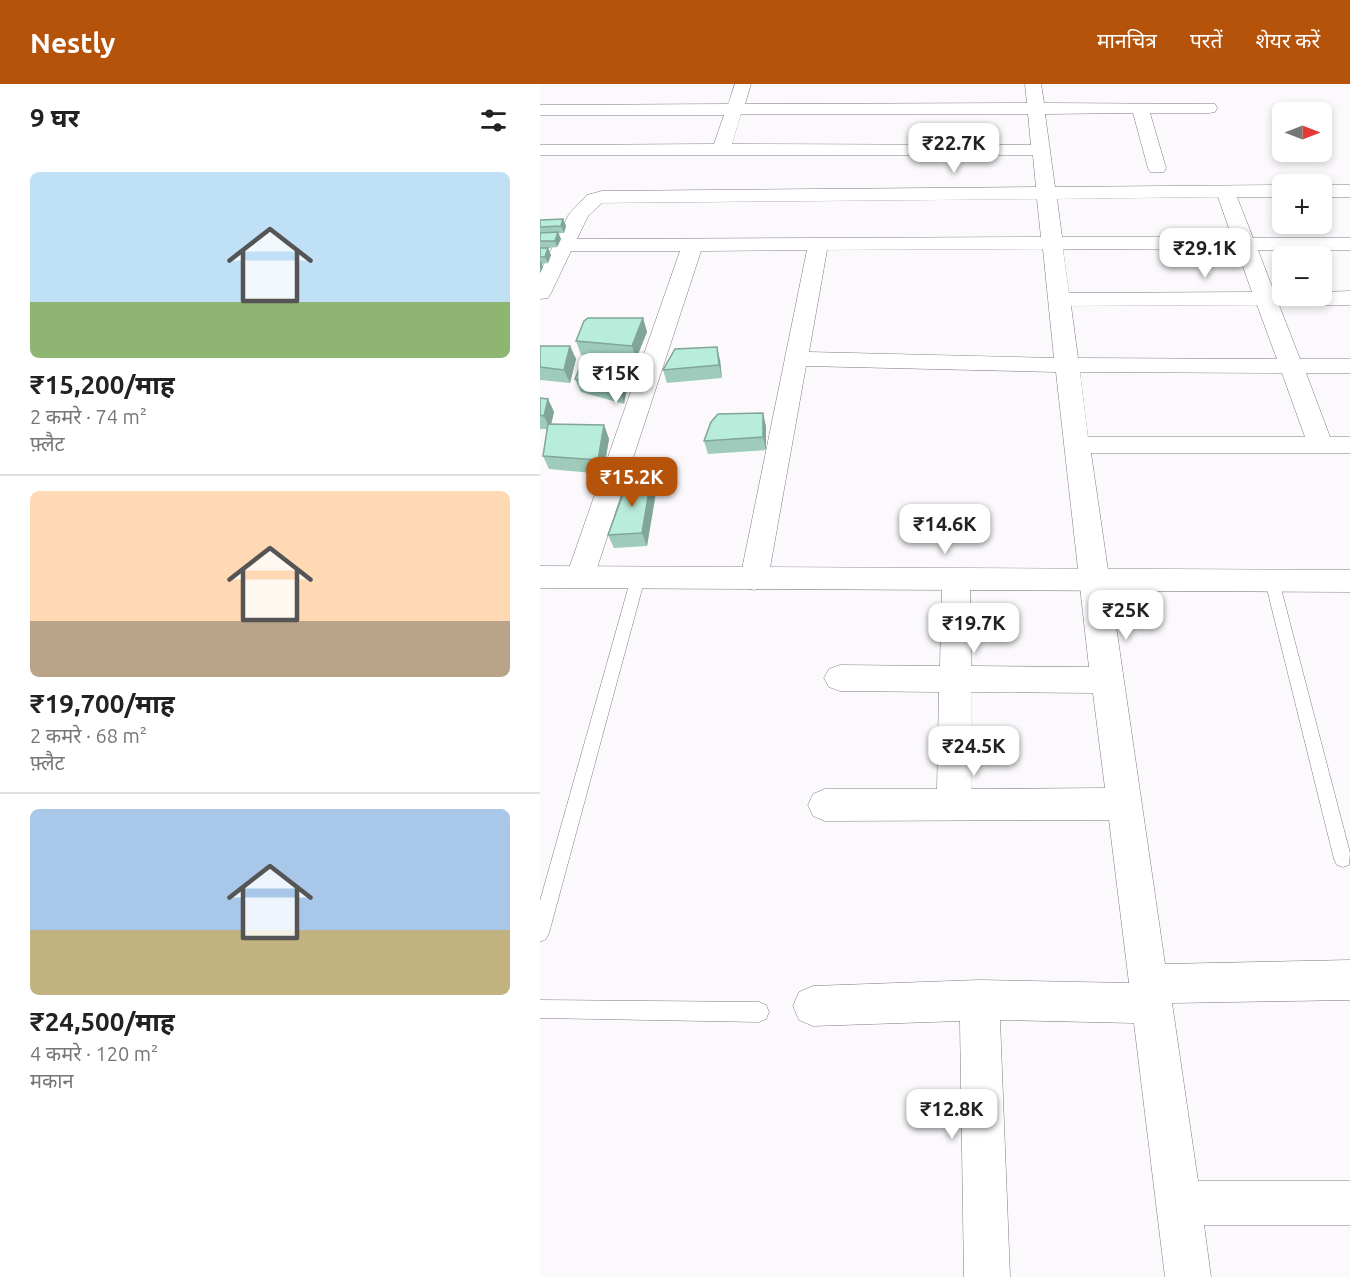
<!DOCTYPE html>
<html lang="hi">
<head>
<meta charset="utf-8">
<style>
	body { margin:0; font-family:Ubuntu,"Noto Sans Devanagari",sans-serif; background:#f2f2f2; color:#222; height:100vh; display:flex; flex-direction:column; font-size:22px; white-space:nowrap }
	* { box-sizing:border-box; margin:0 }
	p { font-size:20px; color:#767676 }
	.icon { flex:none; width:33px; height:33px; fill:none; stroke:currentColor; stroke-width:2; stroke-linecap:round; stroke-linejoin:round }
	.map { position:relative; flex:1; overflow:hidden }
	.details { display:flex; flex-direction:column; background:#fff; width:540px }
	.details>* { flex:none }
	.needle { width:39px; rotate:90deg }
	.controls { position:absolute; left:732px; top:18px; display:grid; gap:12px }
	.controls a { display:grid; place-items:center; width:60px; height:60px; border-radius:9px; background:#fff; box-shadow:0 3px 9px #0003; font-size:30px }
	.price { position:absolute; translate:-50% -51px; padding:0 14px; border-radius:12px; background:#fff; color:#222; font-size:20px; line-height:39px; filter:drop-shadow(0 2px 3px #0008) }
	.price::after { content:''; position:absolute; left:50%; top:36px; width:18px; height:14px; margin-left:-9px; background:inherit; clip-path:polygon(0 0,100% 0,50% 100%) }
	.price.on { background:#b45309; color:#fff }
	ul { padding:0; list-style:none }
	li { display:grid; align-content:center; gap:12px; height:318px; padding:0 30px }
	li+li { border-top:2px solid #e0e0e0 }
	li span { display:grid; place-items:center; height:186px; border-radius:9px; color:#555 }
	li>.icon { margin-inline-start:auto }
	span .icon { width:108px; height:108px; fill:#fffc; stroke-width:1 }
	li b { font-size:26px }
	h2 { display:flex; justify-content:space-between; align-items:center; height:72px; padding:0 30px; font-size:26px }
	header { display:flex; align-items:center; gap:36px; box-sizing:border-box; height:84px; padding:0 30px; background:#b45309; color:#fff }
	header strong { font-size:28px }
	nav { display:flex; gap:33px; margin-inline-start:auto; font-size:21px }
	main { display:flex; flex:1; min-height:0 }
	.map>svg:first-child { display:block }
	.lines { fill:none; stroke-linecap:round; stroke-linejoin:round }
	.service-casing { stroke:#837888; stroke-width:1 }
	.minor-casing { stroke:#837888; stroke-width:1 }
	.tertiary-casing { stroke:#837888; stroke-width:1 }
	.service { fill:#fff; fill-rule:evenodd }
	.minor { fill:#fff; fill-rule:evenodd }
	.tertiary { fill:#fff; fill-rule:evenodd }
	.wall { fill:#9ecbbc }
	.shaded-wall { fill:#81a599 }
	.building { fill:#b8ecdb; stroke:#81a599; stroke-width:1.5 }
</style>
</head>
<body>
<header>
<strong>Nestly</strong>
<nav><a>मानचित्र</a><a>परतें</a><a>शेयर करें</a></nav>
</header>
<main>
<section class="details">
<h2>9 घर<svg class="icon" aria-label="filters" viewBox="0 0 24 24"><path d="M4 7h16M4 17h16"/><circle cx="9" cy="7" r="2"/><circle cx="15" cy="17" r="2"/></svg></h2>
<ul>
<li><span style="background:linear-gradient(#bfe0f5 70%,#8fb573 0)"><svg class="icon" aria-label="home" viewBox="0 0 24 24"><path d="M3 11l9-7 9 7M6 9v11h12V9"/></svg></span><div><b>₹15,200/माह</b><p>2 कमरे · 74 m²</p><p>फ़्लैट</p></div></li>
<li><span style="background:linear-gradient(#ffd9b3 70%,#b9a48a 0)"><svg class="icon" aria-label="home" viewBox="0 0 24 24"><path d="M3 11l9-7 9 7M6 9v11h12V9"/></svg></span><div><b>₹19,700/माह</b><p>2 कमरे · 68 m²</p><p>फ़्लैट</p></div></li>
<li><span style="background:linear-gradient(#a9c7e8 65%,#c2b280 0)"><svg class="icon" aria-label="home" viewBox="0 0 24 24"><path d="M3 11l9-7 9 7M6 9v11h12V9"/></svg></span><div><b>₹24,500/माह</b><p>4 कमरे · 120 m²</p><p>मकान</p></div></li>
</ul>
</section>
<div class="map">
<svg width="810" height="1193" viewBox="0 0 810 1193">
	<rect width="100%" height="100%" fill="#fbf9fc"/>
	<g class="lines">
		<!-- service casing -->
		<g class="service-casing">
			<g id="service">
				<polygon points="98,489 105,494 9,849 6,855 0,858 0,817 91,494"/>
				<polygon points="732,492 739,497 810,769 809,781 803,783 797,781 794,775 725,497"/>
				<polygon points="0,916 219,918 226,921 229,928 226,935 219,938 0,934"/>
			</g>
		</g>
		<!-- minor casing -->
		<g class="minor-casing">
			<g id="minor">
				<path d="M195,0H211L205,20L487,19L485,0H501L504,19L675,20L677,24L675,28L669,29H610L626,84L624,88H610L608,84L593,29L505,30L515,103L742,101V113H697L713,154H810V166H718L734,208H742V212H782V208L810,207V221H739L760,275H810V289H766L790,353H810V369H551L625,880L810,876V916L632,919L658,1097H810V1141H664L671,1193H625L594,939L460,936L470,1193H424L420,937L273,942L259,936L253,922L259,908L273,902L439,896L589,899L569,736L285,737L273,732L268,721L273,710L285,705H397L399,608L300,607L289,603L284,594L289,585L300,581L400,582L402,496L406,488L416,485L426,488L430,496L431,582L549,583L516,288L266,282L228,495L224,503L214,506L204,503L200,495L267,166L161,167L54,493L50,501L40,504L30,501L26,493L140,167H31L11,209L8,214L0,215V188L29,130L47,111L62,107L496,103L493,71H0V61L174,60L184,31H0V21L188,20ZM201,30H488L491,61L192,60ZM678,113L692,153H522L517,115ZM497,115L501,153L37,155L48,132L62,119ZM503,165L514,274L269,268L287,166ZM523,165L697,166L712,208L529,209ZM717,221L737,275L538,274L531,222ZM540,288L742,289L765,353H548ZM431,608L553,609L565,704L431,705Z"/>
				<rect x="782" y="101" width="28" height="12"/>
			</g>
		</g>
		<!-- tertiary casing -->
		<g class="tertiary-casing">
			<polygon id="tertiary" points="0,482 810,486 810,508 0,504"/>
		</g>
		<!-- service -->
		<use href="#service" class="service"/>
		<!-- minor -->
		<use href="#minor" class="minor"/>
		<!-- tertiary -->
		<use href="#tertiary" class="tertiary"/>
	</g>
	<!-- wall -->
	<g class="wall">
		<polygon points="23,135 26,142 24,149 18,149 21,155 17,163 8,164 11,171 8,179 2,180 3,183 0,189 0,136"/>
		<polygon points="103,234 107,248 96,275 41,271 36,257"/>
		<polygon points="0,262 30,262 36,275 30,299 0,296"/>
		<polygon points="180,276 182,294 127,299 123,286"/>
		<polygon points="90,289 84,320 41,308 35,295"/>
		<polygon points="0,314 8,315 14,328 11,340 64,341 69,355 63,390 9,385 3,372 7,345 0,345"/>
		<polygon points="223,329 226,343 226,366 168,370 164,357"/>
		<polygon points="111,395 116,408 107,462 74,464 68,451"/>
	</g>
	<!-- shaded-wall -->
	<g class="shaded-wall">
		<polygon points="23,135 26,142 24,149 21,142"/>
		<polygon points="18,148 21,155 17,163 15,157"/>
		<polygon points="8,164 11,171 8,179 5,173"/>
		<polygon points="0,175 3,183 0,189"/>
		<polygon points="103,234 107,248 96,275 92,262"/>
		<polygon points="30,262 36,275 30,299 24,286"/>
		<polygon points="177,263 180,276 182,294 179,281"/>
		<polygon points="86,275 90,289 84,320 80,307"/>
		<polygon points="8,315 14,328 10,345 4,332"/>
		<polygon points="223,329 226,343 226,366 223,353"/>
		<polygon points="64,341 69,355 63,390 58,376"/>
		<polygon points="111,395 116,408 107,462 102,449"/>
	</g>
	<!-- building -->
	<g class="building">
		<polygon points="23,135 21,142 0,143 0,136"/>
		<polygon points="18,148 15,157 0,157 0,149"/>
		<polygon points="0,164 8,164 5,173 0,173"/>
		<polygon points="48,234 103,234 92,262 36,257 44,237"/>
		<polygon points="0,262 30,262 24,286 0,283"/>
		<polygon points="177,263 179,281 123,286 135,265"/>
		<polygon points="45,272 86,275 80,307 35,295"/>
		<polygon points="0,314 8,315 4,332 0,331"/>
		<polygon points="223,329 223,353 164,357 171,338 178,330"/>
		<polygon points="8,340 64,341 58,376 3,372"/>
		<polygon points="89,393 111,395 102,449 68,451"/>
	</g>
</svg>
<div class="controls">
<a><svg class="needle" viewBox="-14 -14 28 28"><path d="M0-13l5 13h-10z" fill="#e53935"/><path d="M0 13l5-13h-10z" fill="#767676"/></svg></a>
<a>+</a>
<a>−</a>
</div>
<b class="price" style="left:414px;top:90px">₹22.7K</b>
<b class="price" style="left:665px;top:195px">₹29.1K</b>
<b class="price" style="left:76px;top:320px">₹15K</b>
<b class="price on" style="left:92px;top:424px">₹15.2K</b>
<b class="price" style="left:405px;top:471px">₹14.6K</b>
<b class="price" style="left:586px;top:557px">₹25K</b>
<b class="price" style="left:434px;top:570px">₹19.7K</b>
<b class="price" style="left:434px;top:693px">₹24.5K</b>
<b class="price" style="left:412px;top:1056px">₹12.8K</b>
</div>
</main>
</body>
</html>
